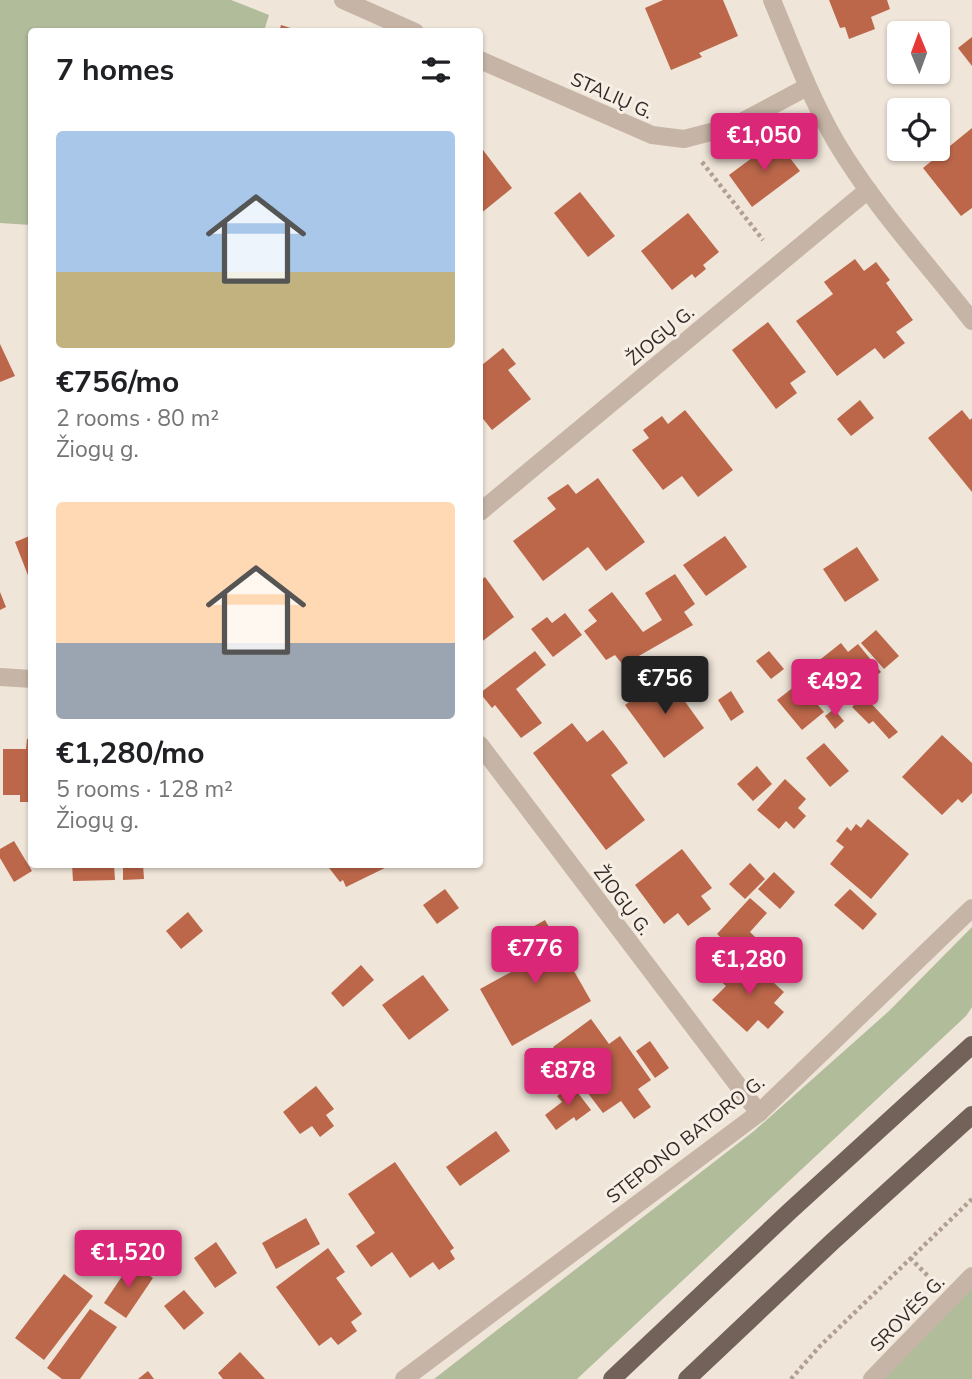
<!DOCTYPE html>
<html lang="en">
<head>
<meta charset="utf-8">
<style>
	body { margin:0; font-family:"Nunito Sans",sans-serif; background:#f2f2f2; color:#202124; height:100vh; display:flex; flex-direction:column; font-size:26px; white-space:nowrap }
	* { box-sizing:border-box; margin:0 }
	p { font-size:23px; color:#757577 }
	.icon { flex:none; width:38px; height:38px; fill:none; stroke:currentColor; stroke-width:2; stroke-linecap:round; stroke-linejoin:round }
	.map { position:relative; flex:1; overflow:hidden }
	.drawer { position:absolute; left:28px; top:28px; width:455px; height:840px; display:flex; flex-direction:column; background:#fff; border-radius:7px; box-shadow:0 2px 5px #0004 }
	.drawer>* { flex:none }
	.needle { width:46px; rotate:359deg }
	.controls { position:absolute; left:887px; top:21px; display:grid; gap:14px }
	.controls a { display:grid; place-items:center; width:63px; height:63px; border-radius:7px; background:#fff; box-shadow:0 2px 5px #0004; font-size:35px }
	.price { position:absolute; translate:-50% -60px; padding:0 16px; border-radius:7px; background:#db2777; color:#fff; font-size:23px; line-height:46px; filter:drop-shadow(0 2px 4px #0008) }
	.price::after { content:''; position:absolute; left:50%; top:42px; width:21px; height:16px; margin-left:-10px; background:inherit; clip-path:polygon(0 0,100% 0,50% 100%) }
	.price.active { background:#222; color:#fff }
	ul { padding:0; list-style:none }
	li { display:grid; align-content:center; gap:14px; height:371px; padding:0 28px }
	li span { display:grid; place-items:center; height:217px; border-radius:7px; color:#555 }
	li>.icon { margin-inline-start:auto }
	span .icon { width:126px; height:126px; fill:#fffc; stroke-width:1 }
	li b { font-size:30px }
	h2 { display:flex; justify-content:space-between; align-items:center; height:84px; padding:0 28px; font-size:30px }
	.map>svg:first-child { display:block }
	.green { fill:#b1bc9b }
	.building { fill:#bc674a }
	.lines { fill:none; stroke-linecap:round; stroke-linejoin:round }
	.path { stroke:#b19f91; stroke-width:4.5; stroke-dasharray:3.5 3.5; stroke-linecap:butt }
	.minor { stroke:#c6b5a6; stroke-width:18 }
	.primary { stroke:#736259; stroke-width:18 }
	.labels { text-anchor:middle; stroke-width:6; stroke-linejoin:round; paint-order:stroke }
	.street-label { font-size:19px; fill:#322a26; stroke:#f7efe5 }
</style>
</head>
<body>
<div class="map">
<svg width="972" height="1379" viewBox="0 0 972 1379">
	<rect width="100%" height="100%" fill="#efe5d9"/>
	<!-- green -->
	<g class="green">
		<polygon points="0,0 231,0 269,15 264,31 32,32 31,225 0,223"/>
		<polygon points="972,927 972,1007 966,1016 577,1379 434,1379 754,1131 889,1011"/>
		<polygon points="972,1286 972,1379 875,1379"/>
	</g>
	<!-- building -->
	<g class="building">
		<polygon points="663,0 723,0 738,36 699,53 702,57 671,70 645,8"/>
		<polygon points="829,0 887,0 890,9 871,17 875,29 849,39 845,27 840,28"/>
		<polygon points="281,25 300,31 299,32 279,32"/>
		<polygon points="972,37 972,66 958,48"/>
		<polygon points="972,128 972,208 961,216 923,168"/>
		<polygon points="776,140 800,171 752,207 729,175"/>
		<polygon points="480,146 512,188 480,214"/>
		<polygon points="580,192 615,236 588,257 554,213"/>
		<polygon points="688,213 719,252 703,265 706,269 695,278 692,274 672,290 641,251"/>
		<polygon points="855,259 864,271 876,262 890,280 886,283 913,320 896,332 905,343 884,359 875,348 837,376 796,321 833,294 824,282"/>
		<polygon points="768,322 806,372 790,383 797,393 776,409 732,350"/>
		<polygon points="0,344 15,376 0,382"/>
		<polygon points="503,348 516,364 508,370 531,399 492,430 480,415 480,363 482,365"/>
		<polygon points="860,400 874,418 851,436 837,419"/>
		<polygon points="685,410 733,470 698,497 682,476 663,490 632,450 649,438 643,430 662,416 668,424"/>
		<polygon points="962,410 970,420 972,418 972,492 928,438"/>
		<polygon points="598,478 645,542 606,571 588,547 543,581 513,541 556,509 547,498 568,484 576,494"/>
		<polygon points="32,535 32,583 31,583 15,542"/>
		<polygon points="725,536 747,567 706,596 683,565"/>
		<polygon points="857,547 879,580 845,602 823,569"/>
		<polygon points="675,574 695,604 684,612 693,625 623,665 615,655 606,660 584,631 597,621 588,610 612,592 643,632 662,620 645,593"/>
		<polygon points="485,577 514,617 480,643 480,581"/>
		<polygon points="0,592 6,607 0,610"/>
		<polygon points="565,613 582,635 553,657 531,629 547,617 552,623"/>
		<polygon points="876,630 899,656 884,669 861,643"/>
		<polygon points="841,643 848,652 858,644 881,672 854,693 848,686 831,699 807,670"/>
		<polygon points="535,651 546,665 516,689 542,723 521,738 495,705 492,708 480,693"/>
		<polygon points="769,651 784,669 771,679 756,661"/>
		<polygon points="666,675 704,728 664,758 625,705"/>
		<polygon points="799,683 824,712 802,730 777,700"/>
		<polygon points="731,691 744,712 731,721 718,700"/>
		<polygon points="866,698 898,732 889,739 873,721 869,724 852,707 857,702 859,705"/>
		<polygon points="834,709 844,721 835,729 825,716"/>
		<polygon points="572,723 587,742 603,730 617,748 628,763 611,775 645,820 606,850 533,753"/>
		<polygon points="942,735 972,763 972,793 962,803 958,799 942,815 902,777"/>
		<polygon points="27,739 32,739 32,802 20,802 20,795 3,795 3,749 26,749"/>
		<polygon points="824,743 849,771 830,787 806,758"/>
		<polygon points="757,766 772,784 753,801 737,784"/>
		<polygon points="785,779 806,799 798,808 806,816 794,829 786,821 779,829 757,810"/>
		<polygon points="868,819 909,854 871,899 830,864 844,847 836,841 847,827 851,831 856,824 861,828"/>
		<polygon points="14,841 32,871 14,882 0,858 0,849"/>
		<polygon points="682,849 712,888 701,896 711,909 688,926 678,913 664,924 635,885"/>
		<polygon points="750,863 765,879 745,899 729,884"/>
		<polygon points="72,864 114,864 115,880 73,881"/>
		<polygon points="123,864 143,864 144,879 123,880"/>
		<rect x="237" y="864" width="41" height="3"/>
		<polygon points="326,864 393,864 346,887 343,880 340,882"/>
		<polygon points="774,872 795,892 780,909 758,889"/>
		<polygon points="445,889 459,908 437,924 423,905"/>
		<polygon points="850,889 877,914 863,930 834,905"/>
		<polygon points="750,898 767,913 750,932 758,940 742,957 717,934"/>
		<polygon points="188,912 203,931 181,949 166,931"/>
		<polygon points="545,920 591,1001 512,1046 480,989 522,966 508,941"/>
		<polygon points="749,960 784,992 774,1003 784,1012 768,1029 758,1020 747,1032 712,1000 726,986 718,979 732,964 739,971"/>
		<polygon points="361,965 374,980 343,1007 331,993"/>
		<polygon points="423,975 449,1010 409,1040 382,1005"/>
		<polygon points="591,1019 609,1044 620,1036 651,1080 638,1089 651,1107 634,1119 621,1101 603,1113 553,1047"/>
		<polygon points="650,1041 669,1068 655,1078 636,1051"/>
		<polygon points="572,1085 591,1110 576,1121 574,1117 556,1130 545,1115 562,1102 557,1096"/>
		<polygon points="316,1086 334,1109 326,1115 334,1126 320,1137 312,1126 300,1134 283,1112"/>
		<polygon points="496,1131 510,1151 460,1186 446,1167"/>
		<polygon points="395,1162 454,1248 450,1251 455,1259 439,1270 433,1262 410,1278 392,1252 371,1267 356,1246 375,1233 348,1194"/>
		<polygon points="306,1218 320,1244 276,1269 262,1243"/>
		<polygon points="216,1242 237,1273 215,1288 194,1258"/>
		<polygon points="328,1248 345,1272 336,1278 362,1314 351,1322 357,1331 338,1345 331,1337 319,1346 276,1287"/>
		<polygon points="131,1263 153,1278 126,1318 104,1303"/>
		<polygon points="64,1274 93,1296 44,1360 15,1338"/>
		<polygon points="184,1290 204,1313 184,1330 164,1306"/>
		<polygon points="90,1309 117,1327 80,1379 62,1379 47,1368"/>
		<polygon points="240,1352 265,1379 223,1379 218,1373"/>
		<polygon points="148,1371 154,1379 138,1379"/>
	</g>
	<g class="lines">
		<!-- path -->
		<g class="path">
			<polyline points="702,162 763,240"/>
			<polyline points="910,1258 932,1280"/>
			<polyline points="791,1379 820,1346 972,1199"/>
		</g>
		<!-- minor -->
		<g class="minor">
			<polyline points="343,0 415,32"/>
			<path d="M772,0C792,48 810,97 836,142C874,206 926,262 972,321"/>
			<polyline points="480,60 652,135 684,139 734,126 807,87"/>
			<polyline points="480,512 868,190"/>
			<polyline points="0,677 32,679"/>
			<polyline points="480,745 759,1113"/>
			<polyline points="404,1379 759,1113 972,908"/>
			<polyline points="872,1379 972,1276"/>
		</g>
		<!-- primary -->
		<g class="primary">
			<polyline points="612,1379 790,1211 972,1045"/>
			<polyline points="687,1379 832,1242 972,1115"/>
		</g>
	</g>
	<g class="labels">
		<!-- street labels -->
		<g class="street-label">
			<text transform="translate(612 95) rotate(24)" y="7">STALIŲ G.</text>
			<text transform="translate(660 335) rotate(-40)" y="7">ŽIOGŲ G.</text>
			<text transform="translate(623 900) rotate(53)" y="7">ŽIOGŲ G.</text>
			<text transform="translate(685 1139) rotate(-38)" y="7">STEPONO BATORO G.</text>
			<text transform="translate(907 1313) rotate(-46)" y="7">SROVĖS G.</text>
		</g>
	</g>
</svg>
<div class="controls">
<a><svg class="needle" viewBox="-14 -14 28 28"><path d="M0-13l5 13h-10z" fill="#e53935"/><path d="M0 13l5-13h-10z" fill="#757577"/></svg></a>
<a><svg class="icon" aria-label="locate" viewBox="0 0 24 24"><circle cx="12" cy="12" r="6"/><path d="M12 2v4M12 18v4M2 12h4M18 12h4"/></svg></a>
</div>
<b class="price" style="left:764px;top:173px">€1,050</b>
<b class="price active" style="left:665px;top:716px">€756</b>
<b class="price" style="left:835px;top:719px">€492</b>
<b class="price" style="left:535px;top:986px">€776</b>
<b class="price" style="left:749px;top:997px">€1,280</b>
<b class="price" style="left:568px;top:1108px">€878</b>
<b class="price" style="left:128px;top:1290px">€1,520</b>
<section class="drawer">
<h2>7 homes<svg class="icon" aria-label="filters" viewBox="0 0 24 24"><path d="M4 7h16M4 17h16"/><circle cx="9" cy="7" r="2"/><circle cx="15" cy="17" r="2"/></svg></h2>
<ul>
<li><span style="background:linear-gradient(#a9c7e8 65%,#c2b280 0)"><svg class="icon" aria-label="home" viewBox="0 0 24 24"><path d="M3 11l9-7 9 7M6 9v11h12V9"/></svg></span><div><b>€756/mo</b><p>2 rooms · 80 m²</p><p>Žiogų g.</p></div></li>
<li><span style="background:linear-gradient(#ffd9b3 65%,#9aa5b1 0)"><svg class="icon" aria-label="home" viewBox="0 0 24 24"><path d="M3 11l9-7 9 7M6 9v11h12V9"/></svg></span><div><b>€1,280/mo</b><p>5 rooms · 128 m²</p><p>Žiogų g.</p></div></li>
</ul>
</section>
</div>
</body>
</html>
